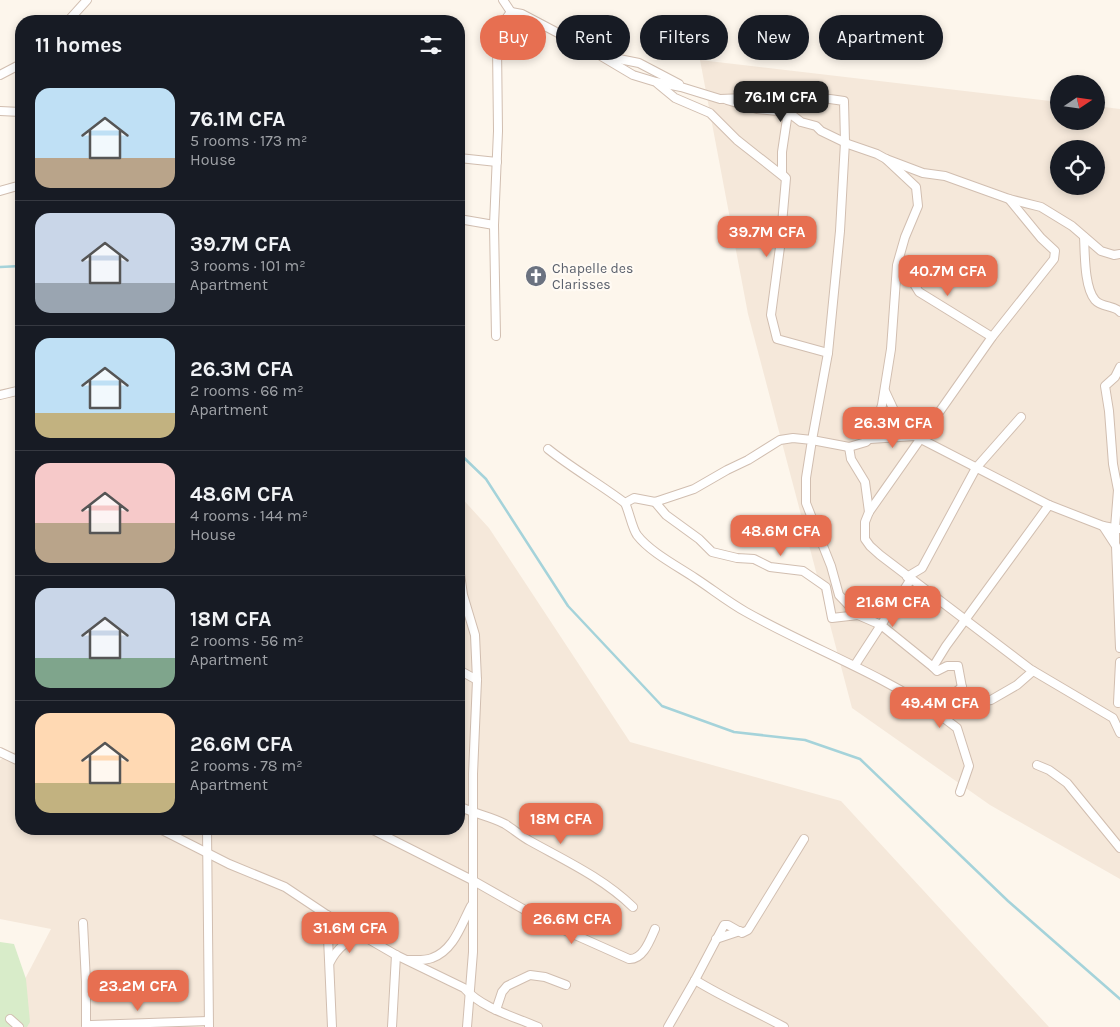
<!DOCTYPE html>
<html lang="en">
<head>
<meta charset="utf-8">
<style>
	body { margin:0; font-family:Karla,sans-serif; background:#242831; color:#f1f3f6; height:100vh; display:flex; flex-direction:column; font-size:19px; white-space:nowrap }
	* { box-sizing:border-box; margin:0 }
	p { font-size:16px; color:#9ea1a6 }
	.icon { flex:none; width:28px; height:28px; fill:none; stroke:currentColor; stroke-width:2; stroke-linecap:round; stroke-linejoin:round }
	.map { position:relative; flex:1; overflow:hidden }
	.details { position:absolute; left:15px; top:15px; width:450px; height:820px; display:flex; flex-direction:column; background:#171b24; border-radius:20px; box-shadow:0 2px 8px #0003 }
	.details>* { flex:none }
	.guide { position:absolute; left:480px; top:15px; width:475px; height:45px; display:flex; gap:10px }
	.needle { width:32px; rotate:77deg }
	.controls { position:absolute; left:1050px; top:75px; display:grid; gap:10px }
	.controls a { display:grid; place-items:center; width:55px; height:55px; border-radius:50%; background:#171b24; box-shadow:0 2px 8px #0003; font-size:25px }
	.price { position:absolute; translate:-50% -42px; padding:0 11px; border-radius:10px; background:#e76f51; color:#fff; font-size:16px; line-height:32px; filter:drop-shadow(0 1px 2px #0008) }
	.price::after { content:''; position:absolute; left:50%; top:30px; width:15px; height:11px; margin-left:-8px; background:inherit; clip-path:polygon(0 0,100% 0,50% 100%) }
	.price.selected { background:#222; color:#fff }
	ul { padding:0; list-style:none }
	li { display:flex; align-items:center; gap:15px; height:125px; padding:0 20px }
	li+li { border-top:1px solid #363941 }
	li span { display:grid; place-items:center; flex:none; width:140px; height:100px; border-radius:15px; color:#555 }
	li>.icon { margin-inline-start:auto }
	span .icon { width:60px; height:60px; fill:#fffc; stroke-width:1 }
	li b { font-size:21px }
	h2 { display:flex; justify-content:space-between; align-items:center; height:60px; padding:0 20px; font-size:21px }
	.chip { padding:0 18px; border-radius:22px; background:#171b24; box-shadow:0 2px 8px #0003; font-size:18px; line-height:45px }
	.chip.selected { background:#e76f51; color:#fff }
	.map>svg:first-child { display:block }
	.residential { fill:#f5e8da; fill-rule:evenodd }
	.green { fill:#d8ecc9 }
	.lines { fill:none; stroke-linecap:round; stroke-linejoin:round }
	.stream { stroke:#a5d3da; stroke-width:2.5 }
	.minor-casing { stroke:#d1beb0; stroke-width:10 }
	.minor { stroke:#fff; stroke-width:8 }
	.labels { text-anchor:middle; stroke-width:4.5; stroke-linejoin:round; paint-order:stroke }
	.worship-label { font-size:14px; fill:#5b616d; stroke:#fffaf3; text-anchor:start }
</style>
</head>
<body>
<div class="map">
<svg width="1120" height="1027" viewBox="0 0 1120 1027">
	<rect width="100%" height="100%" fill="#fdf6ec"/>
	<!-- residential -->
	<g class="residential">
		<path d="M700,60L1059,102V121H1096V106L1120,109V879L990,805L852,708L748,314ZM1059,149H1096V186H1059Z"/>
		<polygon points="459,495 489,528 630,742 841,801 1049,1027 0,1027 51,929 0,919 0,760 21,749 21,829 459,829"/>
	</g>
	<!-- green -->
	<polygon class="green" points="0,942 14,944 26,979 30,1022 27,1027 0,1027"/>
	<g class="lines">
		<!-- stream -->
		<g class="stream">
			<polyline points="0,267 21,266"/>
			<polyline points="459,453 486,479 568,606 662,706 734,732 805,740 860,759 1008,901 1120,999"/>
		</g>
		<!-- minor casing -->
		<g class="minor-casing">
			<g id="minor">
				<polyline points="503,0 511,12"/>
				<polyline points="68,21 87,0"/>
				<polyline points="604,56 639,63 679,84"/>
				<polyline points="0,75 21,64"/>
				<polyline points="658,84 675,98 710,113 737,140 784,177"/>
				<polyline points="727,100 757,109 788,112 801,122 816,126 821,131 848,144 877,154 886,159 923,173 945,176 1009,199 1041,207 1072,226 1101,251 1114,255 1120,254"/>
				<polyline points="0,111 21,112"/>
				<polyline points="788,112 782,152 782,174 786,178 780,247 771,315 777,339 828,353"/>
				<polyline points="459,158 497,162"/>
				<polyline points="0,191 21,185"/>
				<polyline points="1009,199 1041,238 1055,251 1054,259 992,337 869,512 865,522 865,539 870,546 880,555 1030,669 1113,718 1120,733"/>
				<polyline points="459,219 494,225"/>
				<path d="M1084,237C1085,253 1084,287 1095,300C1102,308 1114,305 1120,312"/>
				<polyline points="898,267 908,274 919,292 992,337"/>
				<polyline points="496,336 494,225 498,131 497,46 502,24 511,12 522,14 596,53 633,75 656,82 681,87 720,99 770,97 830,99 844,101 845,142 840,231 828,353 812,440 849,447 866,442 873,435 882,405 891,349 897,265 905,237 918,206 916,187 886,159"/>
				<polyline points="885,391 898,419 915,436 1049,505"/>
				<polyline points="0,395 21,390"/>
				<polyline points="870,439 915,436"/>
				<polyline points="849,447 851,459 865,482 869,512"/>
				<path d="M548,449C573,469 600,484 625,503L634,498L655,502L694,489L727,470L748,460L780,440L793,438L812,440L806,478V503L831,566L839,595L858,615"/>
				<polyline points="655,502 666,515 699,539 712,552 737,558 754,559 770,567 803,571 826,587 832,618 858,615 881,625 933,667 946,646 1049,505 1103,526 1120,529"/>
				<path d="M625,503C629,511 632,528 637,535C650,552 677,566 695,578C712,589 728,602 746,612C810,648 880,673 940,715"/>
				<polyline points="1103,526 1116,546 1120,648"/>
				<polyline points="1115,543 1115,528 1118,490 1113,464 1109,411 1105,386 1115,377 1120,367"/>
				<polyline points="459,567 463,595 475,635 477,680 473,774 473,952 467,1027"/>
				<polyline points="907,577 922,568 976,468 1021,417"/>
				<polyline points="855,665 911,579"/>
				<polyline points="933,667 937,671 947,666 958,666 965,704 991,700 1017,685 1033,671"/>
				<polyline points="459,670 477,680"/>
				<polyline points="1118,703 1120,662"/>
				<polyline points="0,752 21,762"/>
				<polyline points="1037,765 1049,770 1067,783 1120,848"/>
				<polyline points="960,792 969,766 957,728 940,715 946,700 962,687"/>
				<path d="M459,806C474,814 490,816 505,824C513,829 521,836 530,841C566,861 603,878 633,907"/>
				<path d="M160,829L229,864L285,887L327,915L396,955L464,988C483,1009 513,1016 538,1027"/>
				<polyline points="207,829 209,1027"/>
				<path d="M371,829L472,880L546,922L629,959C643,960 650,940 655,929"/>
				<polyline points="327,915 332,1027"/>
				<polyline points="83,923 86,982 86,1026"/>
				<polyline points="716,939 740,931"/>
				<path d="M408,960C415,960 425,961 432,958C454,950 461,925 471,906"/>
				<path d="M330,962C338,947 346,942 361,935"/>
				<path d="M695,980C724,998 755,1011 784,1027"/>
				<polyline points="496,1010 502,992 507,986 530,975 545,977 566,985"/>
				<polyline points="10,1019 19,1027"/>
				<polyline points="86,1027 91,1025 208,1021"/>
				<polyline points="392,1027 396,955"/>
				<polyline points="668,1027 695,980 724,925 728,925 742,933 748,930 804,839"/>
			</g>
		</g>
		<!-- minor -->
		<use href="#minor" class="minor"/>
	</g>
	<!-- icons -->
	<defs>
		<g id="church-disc" transform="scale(1.125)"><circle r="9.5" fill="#6b7280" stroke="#fffaf3"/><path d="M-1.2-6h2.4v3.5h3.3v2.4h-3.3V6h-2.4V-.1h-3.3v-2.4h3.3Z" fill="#fff"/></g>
	</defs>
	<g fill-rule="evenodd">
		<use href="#church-disc" x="536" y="276"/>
	</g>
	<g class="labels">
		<!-- worship labels -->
		<g class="worship-label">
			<text x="552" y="273">Chapelle des<tspan x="552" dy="16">Clarisses</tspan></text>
		</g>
	</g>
</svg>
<div class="controls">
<a><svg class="needle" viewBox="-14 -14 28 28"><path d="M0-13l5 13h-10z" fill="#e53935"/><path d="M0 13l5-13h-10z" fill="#9ea1a6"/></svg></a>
<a><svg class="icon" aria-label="locate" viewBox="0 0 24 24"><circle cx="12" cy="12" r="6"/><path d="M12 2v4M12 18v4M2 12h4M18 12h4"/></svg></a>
</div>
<b class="price selected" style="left:781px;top:123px">76.1M CFA</b>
<b class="price" style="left:767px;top:258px">39.7M CFA</b>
<b class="price" style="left:948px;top:297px">40.7M CFA</b>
<b class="price" style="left:893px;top:449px">26.3M CFA</b>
<b class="price" style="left:781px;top:557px">48.6M CFA</b>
<b class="price" style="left:893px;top:628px">21.6M CFA</b>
<b class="price" style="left:940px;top:729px">49.4M CFA</b>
<b class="price" style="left:561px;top:845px">18M CFA</b>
<b class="price" style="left:572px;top:945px">26.6M CFA</b>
<b class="price" style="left:350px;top:954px">31.6M CFA</b>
<b class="price" style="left:138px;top:1012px">23.2M CFA</b>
<div class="guide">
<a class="chip selected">Buy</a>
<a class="chip">Rent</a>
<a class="chip">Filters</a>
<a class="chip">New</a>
<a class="chip">Apartment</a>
</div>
<section class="details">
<h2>11 homes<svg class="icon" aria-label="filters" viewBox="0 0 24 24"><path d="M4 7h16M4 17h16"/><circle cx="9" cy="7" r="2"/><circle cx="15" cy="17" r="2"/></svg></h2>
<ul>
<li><span style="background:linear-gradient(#bfe0f5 70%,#b9a48a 0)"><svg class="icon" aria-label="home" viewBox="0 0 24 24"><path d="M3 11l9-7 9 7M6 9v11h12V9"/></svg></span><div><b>76.1M CFA</b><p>5 rooms · 173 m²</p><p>House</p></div></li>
<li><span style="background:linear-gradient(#c9d6e8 70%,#9aa5b1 0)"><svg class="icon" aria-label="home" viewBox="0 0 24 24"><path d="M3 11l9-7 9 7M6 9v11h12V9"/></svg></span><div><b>39.7M CFA</b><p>3 rooms · 101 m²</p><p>Apartment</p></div></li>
<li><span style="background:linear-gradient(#bfe0f5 75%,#c2b280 0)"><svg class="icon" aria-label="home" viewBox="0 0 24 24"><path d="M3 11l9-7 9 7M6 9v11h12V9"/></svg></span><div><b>26.3M CFA</b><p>2 rooms · 66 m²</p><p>Apartment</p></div></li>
<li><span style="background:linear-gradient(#f6c9c9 60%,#b9a48a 0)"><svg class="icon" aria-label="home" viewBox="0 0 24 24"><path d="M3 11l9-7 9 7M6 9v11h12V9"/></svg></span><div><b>48.6M CFA</b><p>4 rooms · 144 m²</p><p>House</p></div></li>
<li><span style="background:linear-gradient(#c9d6e8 70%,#7fa58c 0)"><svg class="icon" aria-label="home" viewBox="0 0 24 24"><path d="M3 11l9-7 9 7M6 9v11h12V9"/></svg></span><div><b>18M CFA</b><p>2 rooms · 56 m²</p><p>Apartment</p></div></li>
<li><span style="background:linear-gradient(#ffd9b3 70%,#c2b280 0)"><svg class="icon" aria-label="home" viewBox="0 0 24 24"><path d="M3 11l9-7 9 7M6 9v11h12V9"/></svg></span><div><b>26.6M CFA</b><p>2 rooms · 78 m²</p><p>Apartment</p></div></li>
</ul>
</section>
</div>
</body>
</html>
